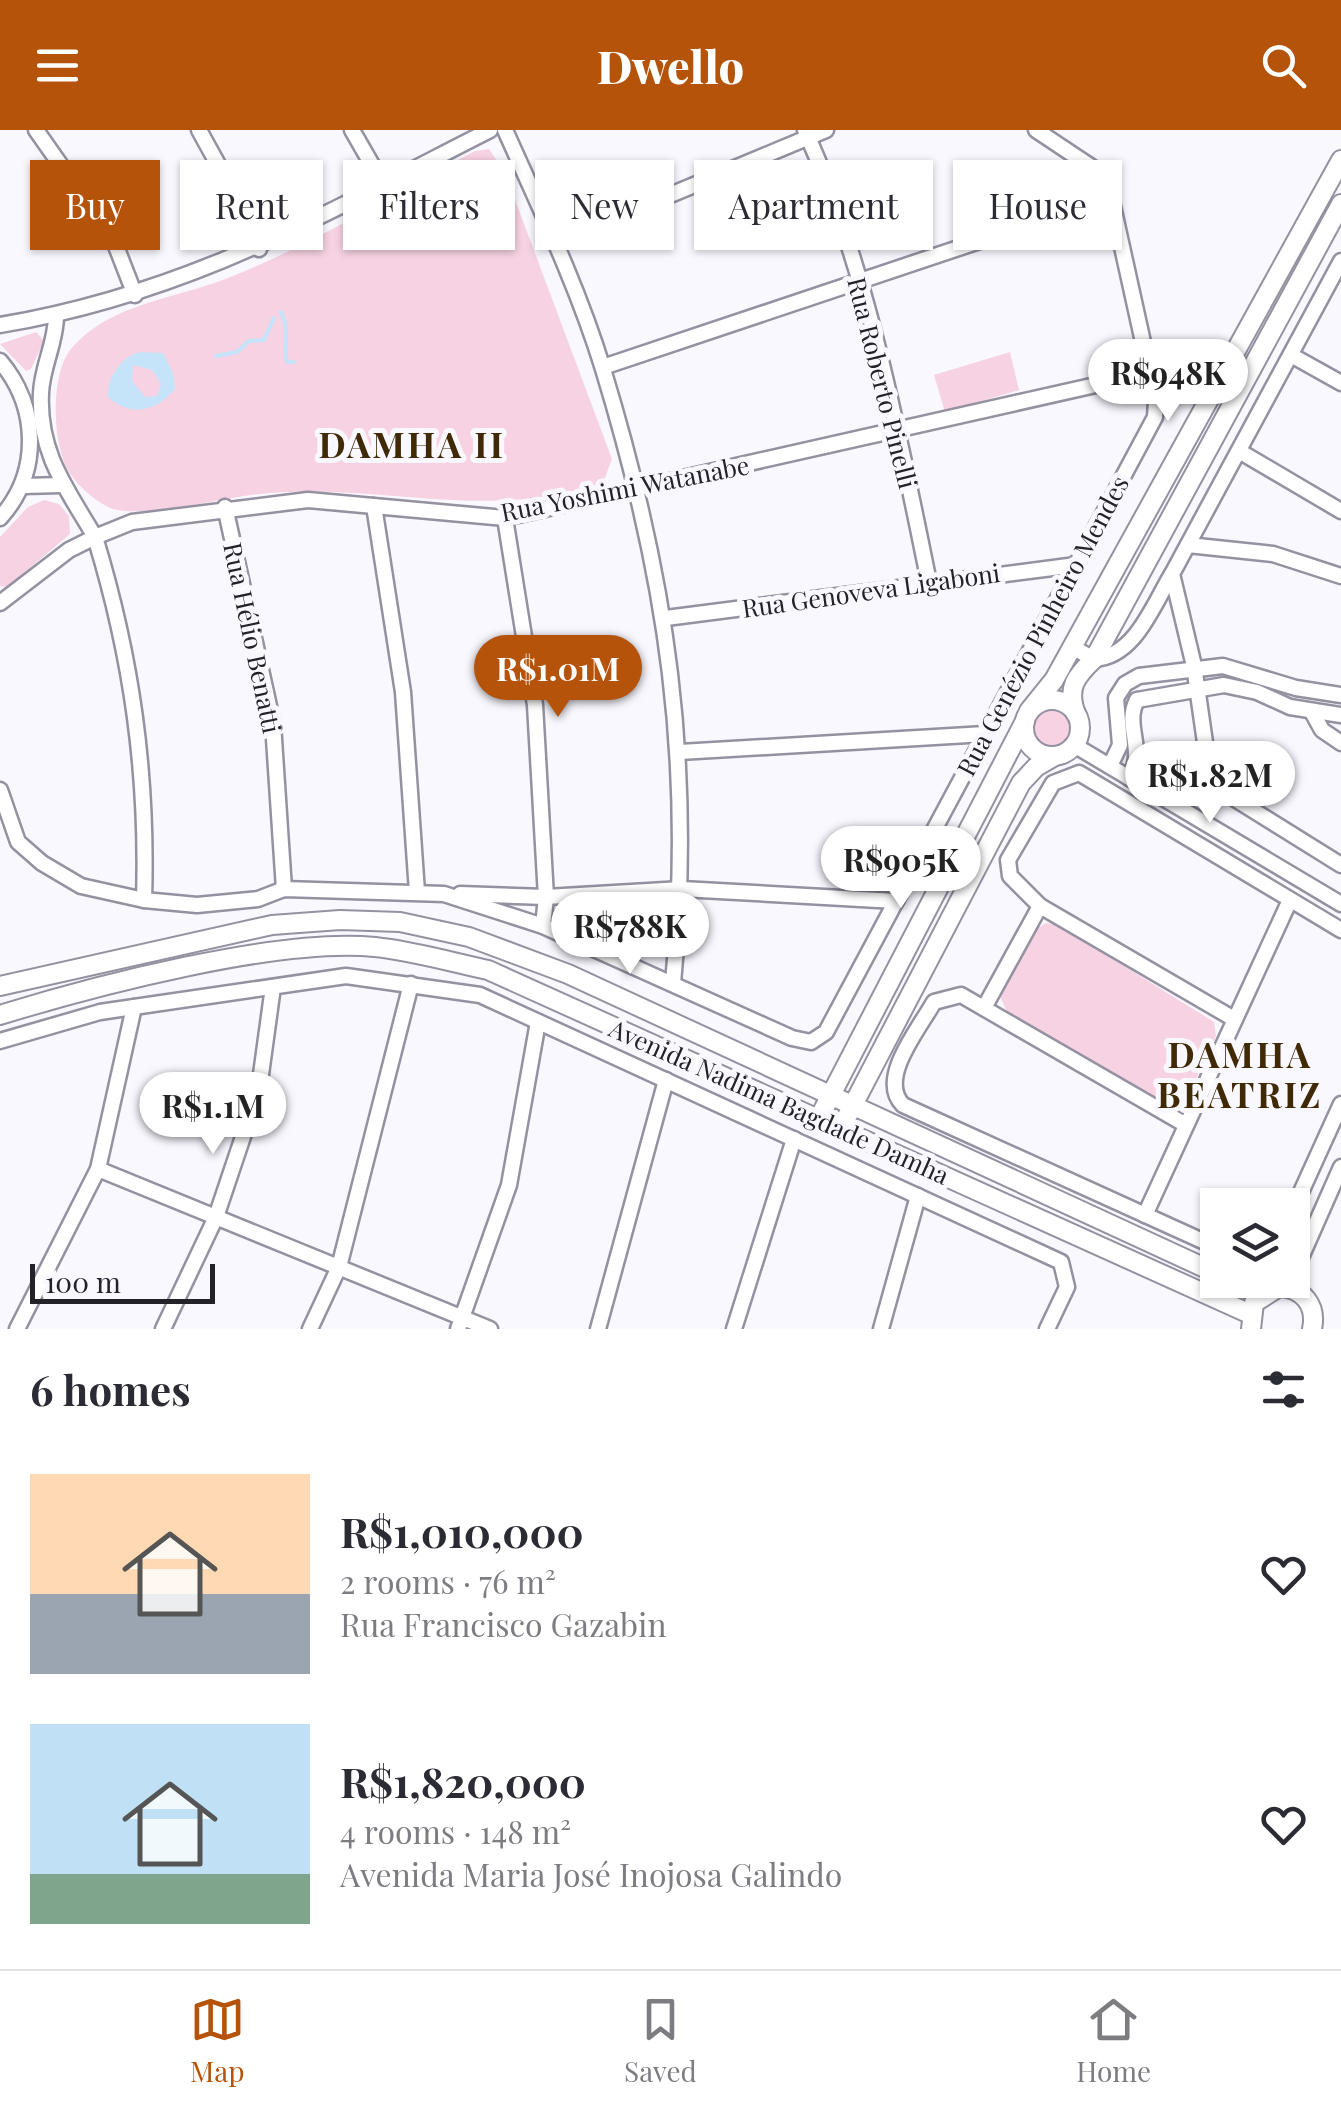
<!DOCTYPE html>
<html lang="en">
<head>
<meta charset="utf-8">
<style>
	body { margin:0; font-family:"Playfair Display",serif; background:#f2f2f3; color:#2b2b33; height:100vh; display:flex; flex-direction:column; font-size:38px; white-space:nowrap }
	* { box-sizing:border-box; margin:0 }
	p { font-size:32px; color:#7c7c81 }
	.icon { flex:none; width:55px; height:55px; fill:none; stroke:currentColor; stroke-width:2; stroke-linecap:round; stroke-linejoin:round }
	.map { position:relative; height:1199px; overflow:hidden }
	.drawer { display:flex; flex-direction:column; background:#fff; flex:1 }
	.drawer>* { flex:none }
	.guide { position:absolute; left:30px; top:30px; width:1282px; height:90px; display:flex; gap:20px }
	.fabs { position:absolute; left:1200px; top:1058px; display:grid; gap:20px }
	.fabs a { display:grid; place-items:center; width:110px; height:110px; border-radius:0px; background:#fff; box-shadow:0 2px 8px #0004; font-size:50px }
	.scale { position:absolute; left:30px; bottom:25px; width:185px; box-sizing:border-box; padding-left:10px; border:5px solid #232228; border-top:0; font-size:28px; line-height:35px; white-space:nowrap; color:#232228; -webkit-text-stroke:8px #f9f8ff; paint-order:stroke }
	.price { position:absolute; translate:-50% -85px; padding:0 22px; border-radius:35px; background:#fff; color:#222; font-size:32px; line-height:65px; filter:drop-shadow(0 2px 5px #0008) }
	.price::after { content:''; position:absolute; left:50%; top:60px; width:30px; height:22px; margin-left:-15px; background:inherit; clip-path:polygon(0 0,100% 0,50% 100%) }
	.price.on { background:#b45309; color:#fff }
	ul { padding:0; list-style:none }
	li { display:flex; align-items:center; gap:30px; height:250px; padding:0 30px }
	li span { display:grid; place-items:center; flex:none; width:280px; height:200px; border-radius:0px; color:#555 }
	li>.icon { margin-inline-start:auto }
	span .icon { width:120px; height:120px; fill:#fffc; stroke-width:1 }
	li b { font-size:42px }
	h2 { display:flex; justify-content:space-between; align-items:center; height:120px; padding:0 30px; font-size:42px }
	.pill { padding:0 35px; border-radius:0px; background:#fff; box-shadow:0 2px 8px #0004; font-size:35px; line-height:90px }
	.pill.on { background:#b45309; color:#fff }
	header { display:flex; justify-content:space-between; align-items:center; height:130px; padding:0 30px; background:#b45309; color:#fff; font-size:45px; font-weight:800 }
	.tabs { display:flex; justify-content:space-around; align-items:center; height:140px; border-top:2px solid #e1e1e2; background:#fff; font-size:28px; color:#7c7c81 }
	.tabs a { display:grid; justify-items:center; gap:5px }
	.tabs .on { color:#b45309 }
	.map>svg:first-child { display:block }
	.green { fill:#f7d2e2 }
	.water { fill:#c6e4f9; fill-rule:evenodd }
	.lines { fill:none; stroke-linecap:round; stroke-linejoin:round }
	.stream { stroke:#c6e4f9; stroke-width:4 }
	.street-casing { stroke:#9491a1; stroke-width:19 }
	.secondary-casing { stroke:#9491a1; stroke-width:22 }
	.street { stroke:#fff; stroke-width:14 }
	.secondary { stroke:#fff; stroke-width:18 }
	.labels { text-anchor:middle; stroke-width:10; stroke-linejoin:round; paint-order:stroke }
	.street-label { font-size:25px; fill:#232228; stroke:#f9f8ff }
	.district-label { font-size:35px; font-weight:bold; letter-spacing:2.5px; fill:#402905; stroke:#f9f8ff }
</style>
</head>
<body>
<header><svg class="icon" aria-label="menu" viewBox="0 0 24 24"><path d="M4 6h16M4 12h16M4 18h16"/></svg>Dwello<svg class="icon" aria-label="search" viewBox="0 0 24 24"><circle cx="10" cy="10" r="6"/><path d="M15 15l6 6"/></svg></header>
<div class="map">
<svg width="1341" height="1199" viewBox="0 0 1341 1199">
	<rect width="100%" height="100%" fill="#f9f8ff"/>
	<!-- green -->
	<g class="green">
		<path d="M489,19L505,43L612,329L603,353C484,394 371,349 251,365C220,369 133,390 108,377C94,370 78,356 69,342C52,315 50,244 71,219C111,172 178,169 233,146C317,112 396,63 475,21Z"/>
		<polygon points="36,202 44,211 31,239 26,241 0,214"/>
		<polygon points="1010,222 1019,260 945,282 934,245"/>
		<polygon points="44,370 59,374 69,386 70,404 7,457 0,456 0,407 28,377"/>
		<circle cx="1052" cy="598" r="19"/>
		<polygon points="1046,793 1058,795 1214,892 1216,906 1186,970 1165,974 1007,882 999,864 1033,801"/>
	</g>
	<!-- water -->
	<path class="water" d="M140,222L163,223L173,243L175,259C157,281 131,288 108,267C107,247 121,227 140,222ZM133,235L152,240L161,254L157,266L145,267L132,251Z"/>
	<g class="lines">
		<!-- stream -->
		<g class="stream">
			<path d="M281,182C291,204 282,214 287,232H294"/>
			<polyline points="216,226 237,222 249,211 264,210 274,188"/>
		</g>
		<!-- street casing -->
		<g class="street-casing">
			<g id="street">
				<polyline points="36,0 114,111 135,165"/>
				<polyline points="199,0 247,87 259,119"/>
				<polyline points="352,0 383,54"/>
				<path d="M505,0C540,78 578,157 603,239C667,449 694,634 673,853"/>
				<path d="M805,0C868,140 898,302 929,452"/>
				<polyline points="555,113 826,0"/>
				<polyline points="1341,131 1172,444 1194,536 1211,654 1341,735"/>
				<path d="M0,195C187,164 324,84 490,0"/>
				<polyline points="1291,225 1341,253"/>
				<path d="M0,231C39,277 41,343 0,388"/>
				<polyline points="603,237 1111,67"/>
				<polyline points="1239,321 1341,381"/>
				<polyline points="24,356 61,355"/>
				<polyline points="374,376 403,562 417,762"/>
				<polyline points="225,377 273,594 284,759"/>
				<polyline points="505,388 535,575 546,767 543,796"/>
				<polyline points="1188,415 1273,424 1341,446"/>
				<path d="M0,473L69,420L95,407C67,359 38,323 41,263C42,236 56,213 56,186"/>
				<polyline points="666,488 1076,435"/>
				<path d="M1072,517L1094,529C1135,527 1153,475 1172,444"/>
				<polyline points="1137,570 1224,555 1257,562 1290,577 1341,585"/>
				<polyline points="1312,582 1322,600 1341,613"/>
				<polyline points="1074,615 1341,774"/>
				<polyline points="680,622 985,604"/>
				<polyline points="1110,636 1120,615 1116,568 1125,554 1139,546 1223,536 1296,558 1341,565"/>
				<path d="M1129,648C1147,620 1123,596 1137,570"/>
				<polyline points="0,660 18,712 42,733 81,756 144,770 197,775 258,769 284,759 444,764 543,796 792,908 811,912 826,902 1155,287 1156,271 1111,67 1093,38 1036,0"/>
				<polyline points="460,764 546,767 682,759 896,771"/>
				<path d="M144,770C148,644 132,528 95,407L132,392L308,370L505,388L1149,243"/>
				<polyline points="984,878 1040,776"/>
				<polyline points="1234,889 1040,776 1010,746 1008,730 1053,653 1079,643 1341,800"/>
				<polyline points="0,911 100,882 346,846 480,865 1061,1132 1067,1157 1047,1199"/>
				<path d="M1186,995L961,865L934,872C919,899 877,949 903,975L1218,1118"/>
				<polyline points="98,1039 490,1199"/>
				<polyline points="1292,1082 1341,974"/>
				<polyline points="1145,1085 1290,770"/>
				<polyline points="1292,1148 1341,1037"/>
				<polyline points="17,1199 98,1039 134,877"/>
				<polyline points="163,1199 216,1087 259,959 273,857"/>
				<polyline points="310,1199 339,1137 411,854"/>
				<polyline points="458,1199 509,1055 538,892"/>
				<polyline points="598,1199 666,950"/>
				<polyline points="734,1199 794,1009"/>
				<polyline points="881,1199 918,1066"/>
			</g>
		</g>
		<!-- secondary casing -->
		<g class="secondary-casing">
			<g id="secondary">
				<circle cx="1052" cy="598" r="28"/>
				<polyline points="1029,581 1054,550 1341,30"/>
				<path d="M1076,584C1066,558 1076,546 1094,529L1341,74"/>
				<polyline points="0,856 272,795 340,790 400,792 469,807 568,844 1218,1144"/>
				<path d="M0,885C94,856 280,807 375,817C413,821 451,832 488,840L1250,1184"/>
				<polyline points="818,990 1025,591"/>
				<polyline points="840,1000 1021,653 1036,637 1055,626"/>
				<polyline points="1229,1150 1261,1165"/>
				<path d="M1251,1199L1254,1173L1279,1157C1303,1158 1317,1175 1312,1199"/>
			</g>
		</g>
		<!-- street -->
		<use href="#street" class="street"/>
		<!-- secondary -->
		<use href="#secondary" class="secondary"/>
	</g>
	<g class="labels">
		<!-- street labels -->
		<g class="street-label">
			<text transform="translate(882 253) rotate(76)" y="9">Rua Roberto Pinelli</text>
			<text transform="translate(625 359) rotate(-11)" y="9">Rua Yoshimi Watanabe</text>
			<text transform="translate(871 461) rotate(-8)" y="9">Rua Genoveva Ligaboni</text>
			<text transform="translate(1043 496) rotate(-62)" y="9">Rua Genézio Pinheiro Mendes</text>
			<text transform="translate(252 508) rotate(78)" y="9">Rua Hélio Benatti</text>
			<text transform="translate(779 972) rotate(24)" y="9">Avenida Nadima Bagdade Damha</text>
		</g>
		<!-- district labels -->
		<g class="district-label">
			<text x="412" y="328">DAMHA II</text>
			<text x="1240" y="938">DAMHA<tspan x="1240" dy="40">BEATRIZ</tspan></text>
		</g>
	</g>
</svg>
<div class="fabs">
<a><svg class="icon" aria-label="layers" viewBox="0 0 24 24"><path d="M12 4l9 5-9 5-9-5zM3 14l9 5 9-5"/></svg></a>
</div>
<div class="scale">100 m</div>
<b class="price" style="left:1168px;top:294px">R$948K</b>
<b class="price on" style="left:558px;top:590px">R$1.01M</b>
<b class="price" style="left:1210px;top:696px">R$1.82M</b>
<b class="price" style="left:901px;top:781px">R$905K</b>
<b class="price" style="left:630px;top:847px">R$788K</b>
<b class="price" style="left:213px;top:1027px">R$1.1M</b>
<div class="guide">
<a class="pill on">Buy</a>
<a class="pill">Rent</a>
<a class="pill">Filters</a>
<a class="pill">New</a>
<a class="pill">Apartment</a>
<a class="pill">House</a>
</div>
</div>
<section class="drawer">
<h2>6 homes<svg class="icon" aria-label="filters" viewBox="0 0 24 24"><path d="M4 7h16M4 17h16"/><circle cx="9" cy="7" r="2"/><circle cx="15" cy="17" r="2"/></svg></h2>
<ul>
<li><span style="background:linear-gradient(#ffd9b3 60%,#9aa5b1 0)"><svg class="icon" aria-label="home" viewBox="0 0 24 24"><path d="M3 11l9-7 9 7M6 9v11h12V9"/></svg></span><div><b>R$1,010,000</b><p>2 rooms · 76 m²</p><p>Rua Francisco Gazabin</p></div><svg class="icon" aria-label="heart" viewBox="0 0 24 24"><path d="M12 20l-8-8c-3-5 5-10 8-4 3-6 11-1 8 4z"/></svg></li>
<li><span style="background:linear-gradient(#bfe0f5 75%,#7fa58c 0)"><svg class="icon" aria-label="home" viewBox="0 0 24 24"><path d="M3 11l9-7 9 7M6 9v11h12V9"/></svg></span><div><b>R$1,820,000</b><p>4 rooms · 148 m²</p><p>Avenida Maria José Inojosa Galindo</p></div><svg class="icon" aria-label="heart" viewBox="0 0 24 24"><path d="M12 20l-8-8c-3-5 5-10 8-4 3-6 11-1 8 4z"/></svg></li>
</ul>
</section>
<nav class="tabs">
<a class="on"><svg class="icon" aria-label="map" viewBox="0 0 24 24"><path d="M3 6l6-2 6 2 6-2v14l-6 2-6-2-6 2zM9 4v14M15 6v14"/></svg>Map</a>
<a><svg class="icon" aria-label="saved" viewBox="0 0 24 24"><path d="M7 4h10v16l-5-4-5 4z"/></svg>Saved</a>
<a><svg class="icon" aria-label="home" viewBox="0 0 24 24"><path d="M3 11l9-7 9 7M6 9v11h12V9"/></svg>Home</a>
</nav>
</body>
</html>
